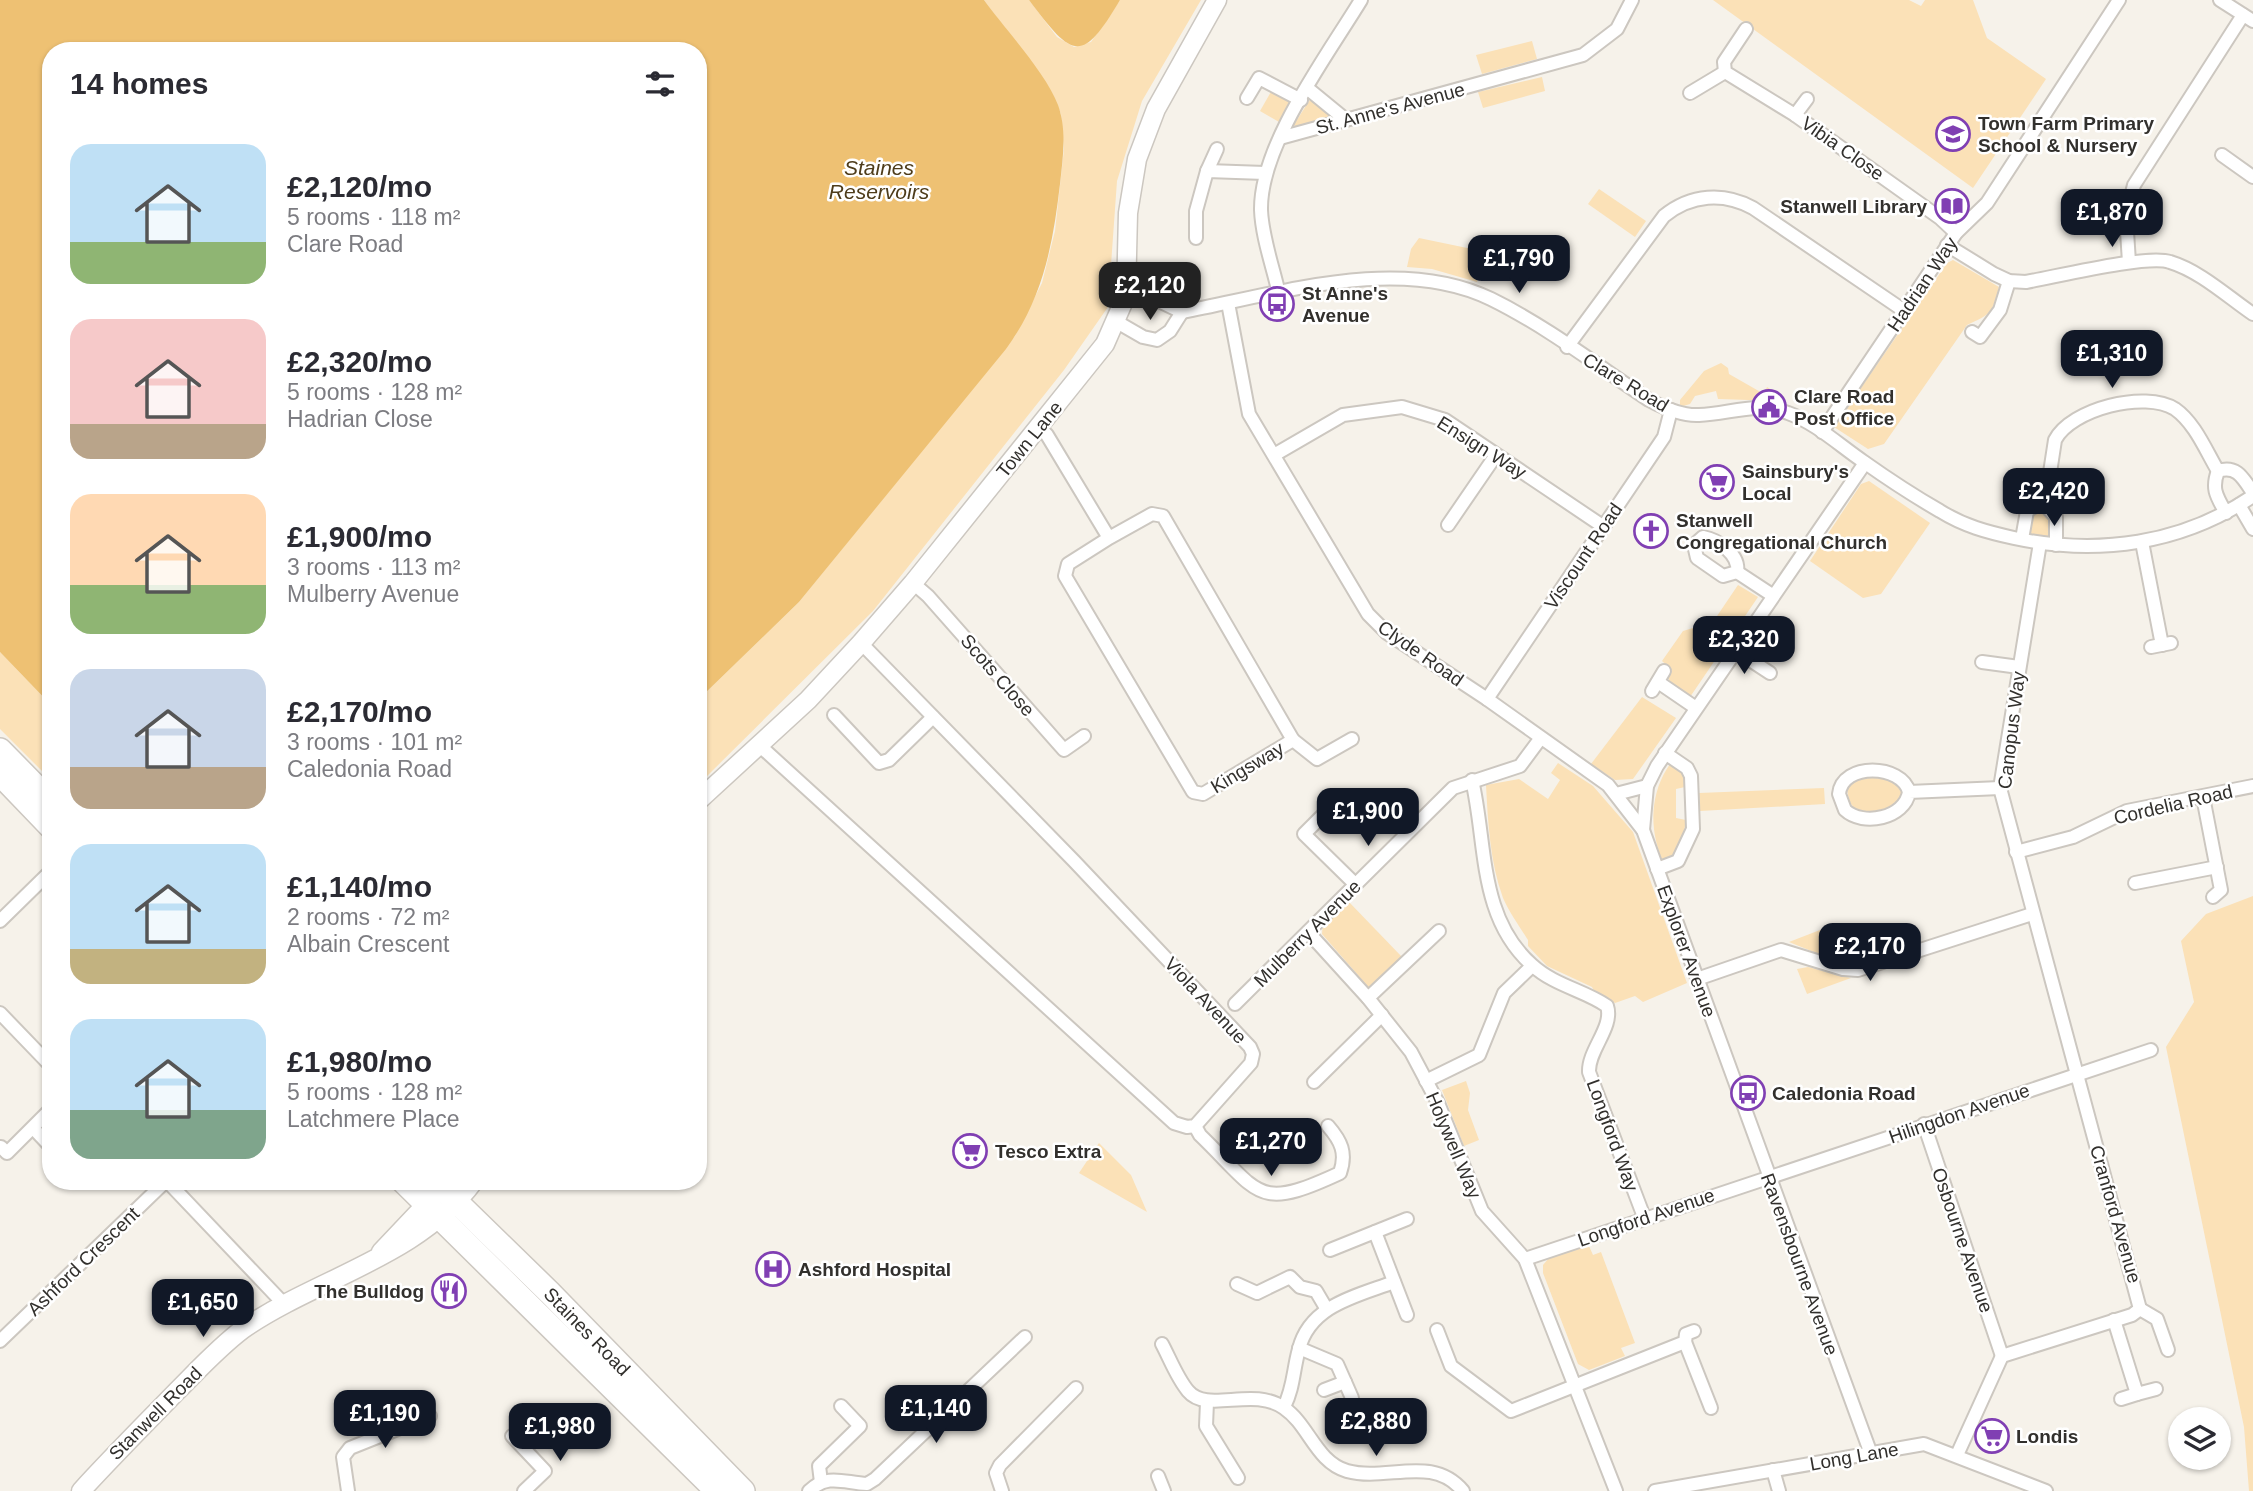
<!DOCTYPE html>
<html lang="en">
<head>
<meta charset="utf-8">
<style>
	body { margin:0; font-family:Arial,sans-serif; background:#f7f7f7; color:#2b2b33; height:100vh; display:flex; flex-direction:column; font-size:26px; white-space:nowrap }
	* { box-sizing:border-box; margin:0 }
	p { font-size:23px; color:#7c7c81 }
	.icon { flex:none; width:38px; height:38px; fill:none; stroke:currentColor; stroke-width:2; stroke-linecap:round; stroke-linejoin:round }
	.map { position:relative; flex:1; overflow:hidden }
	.sheet { position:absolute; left:42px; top:42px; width:665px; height:1148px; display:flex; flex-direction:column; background:#fff; border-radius:28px; box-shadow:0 2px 5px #0004 }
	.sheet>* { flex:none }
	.controls { position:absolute; left:2168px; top:1407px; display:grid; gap:14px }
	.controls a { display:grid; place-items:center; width:63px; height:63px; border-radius:50%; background:#fff; box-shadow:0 2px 5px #0004; font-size:35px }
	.price { position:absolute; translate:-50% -60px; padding:0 16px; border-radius:14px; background:#111827; color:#fff; font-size:23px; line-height:46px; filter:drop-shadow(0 2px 4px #0008) }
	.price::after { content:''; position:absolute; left:50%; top:42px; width:21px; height:16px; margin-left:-10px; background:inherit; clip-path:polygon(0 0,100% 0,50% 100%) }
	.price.on { background:#222; color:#fff }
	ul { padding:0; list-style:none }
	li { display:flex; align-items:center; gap:21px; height:175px; padding:0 28px }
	li span { display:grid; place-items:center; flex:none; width:196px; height:140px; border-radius:21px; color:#555 }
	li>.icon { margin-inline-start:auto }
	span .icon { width:84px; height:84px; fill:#fffc; stroke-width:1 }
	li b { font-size:30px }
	h2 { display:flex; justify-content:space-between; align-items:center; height:84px; padding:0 28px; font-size:30px }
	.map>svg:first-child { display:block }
	.green { fill:#fbe1b7 }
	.water { fill:#eec173 }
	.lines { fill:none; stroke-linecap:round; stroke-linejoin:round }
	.street-casing { stroke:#ccc7c0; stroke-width:16 }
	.secondary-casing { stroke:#ccc7c0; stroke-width:21 }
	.highway-casing { stroke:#ccc7c0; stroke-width:26 }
	.street { stroke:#fff; stroke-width:12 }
	.secondary { stroke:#fff; stroke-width:18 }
	.highway { stroke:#fff; stroke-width:23 }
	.labels { text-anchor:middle; stroke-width:5; stroke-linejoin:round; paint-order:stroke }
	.street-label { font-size:19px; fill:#32302d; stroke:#fff }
	.poi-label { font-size:19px; font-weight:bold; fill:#32302d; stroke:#fff; text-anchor:start }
	.water-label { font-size:21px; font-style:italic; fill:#4e3c1a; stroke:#fff }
</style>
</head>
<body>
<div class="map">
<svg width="2253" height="1491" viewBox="0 0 2253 1491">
	<rect width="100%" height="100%" fill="#f6f2ea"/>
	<!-- green -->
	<g class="green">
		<polygon points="984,0 1029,0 1057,37 1074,47 1091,42 1120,0 1201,0 1142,101 1117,181 1108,307 1064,370 873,611 698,785 698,700 799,602 1015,336 1042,283 1055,231 1064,149 1061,114 1050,89"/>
		<polygon points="1713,0 1909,0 1921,6 1925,0 1973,0 1987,38 2046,79 1973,188"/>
		<polygon points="1532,41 1537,59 1482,74 1476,55"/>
		<polygon points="1542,77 1545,91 1483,108 1478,92"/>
		<polygon points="1272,90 1291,101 1279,122 1260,111"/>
		<polygon points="1311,98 1333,118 1291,129"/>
		<polygon points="1599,189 1646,221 1635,237 1588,204"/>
		<polygon points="1419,238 1472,249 1482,261 1477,282 1432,269 1407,267 1411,249"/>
		<path d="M1953,260L1999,287C1992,314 1991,314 1967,325L1884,444L1868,449L1834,427L1947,263Z"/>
		<polygon points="1721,363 1728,368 1729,374 1764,394 1767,387 1779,395 1779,401 1718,399 1716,391 1695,396 1690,404 1680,407 1680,400 1704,371"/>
		<polygon points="1869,481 1930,523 1881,594 1863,598 1810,561 1861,484"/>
		<polygon points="2038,510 2046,510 2052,520 2050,538 2028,534 2032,514"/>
		<polygon points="1738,585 1758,597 1690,697 1675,688 1667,677 1671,669 1662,661 1683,631 1713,622"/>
		<polygon points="0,652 51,705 51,780 0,729"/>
		<polygon points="1642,697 1676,718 1633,779 1615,780 1591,764"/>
		<path d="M1558,763L1593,786L1633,832L1687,983L1643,1002L1635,996L1615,1003L1594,991L1592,987L1547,966L1528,946V940C1520,927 1509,912 1503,898C1490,862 1488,823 1486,785L1519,779L1548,799L1560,780L1551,773Z"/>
		<path d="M1670,764C1682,770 1687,774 1685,787L1676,789V818L1686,820C1684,835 1680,852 1667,861L1662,860C1649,827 1650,793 1670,764Z"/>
		<path d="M1867,776C1884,777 1897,777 1906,793L1896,807C1871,811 1850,822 1847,788L1854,780Z"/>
		<polygon points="1824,788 1825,804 1700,811 1699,793"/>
		<polygon points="2253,896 2253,1491 2249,1491 2244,1427 2166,1047 2194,1002 2181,941 2206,914"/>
		<polygon points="1348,901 1402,957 1370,989 1322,934 1323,922"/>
		<polygon points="1838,923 1852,962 1836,961 1789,942"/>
		<polygon points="1808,967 1851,978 1807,994 1797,969"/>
		<polygon points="1466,1081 1470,1093 1468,1110 1479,1140 1464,1146 1442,1090"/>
		<polygon points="1099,1143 1131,1175 1147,1212 1079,1173"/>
		<polygon points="1589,1246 1593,1255 1601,1252 1635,1343 1621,1348 1625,1356 1589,1370 1578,1364 1543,1273 1543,1265 1549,1258"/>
	</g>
	<!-- water -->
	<g class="water">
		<path d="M0,0H984C1005,29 1046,73 1058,105C1067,130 1063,157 1060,184C1053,244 1043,299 1006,349L799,602L698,700V51H51V705L0,652Z"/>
		<path d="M1029,0H1120C1081,66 1072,57 1029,0Z"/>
	</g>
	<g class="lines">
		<!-- street casing -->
		<g class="street-casing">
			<g id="street">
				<polyline points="2220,0 2253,21"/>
				<polyline points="1746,29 1724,62 1725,72 1795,115 1940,218 1956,233"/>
				<polyline points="1307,88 1346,120"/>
				<polyline points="1690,93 1725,72"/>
				<polyline points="1247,98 1259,78 1301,100"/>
				<polyline points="1795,115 1807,99"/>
				<polyline points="1280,138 1583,55 1617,29 1632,0"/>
				<polyline points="2222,155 2253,177"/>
				<polyline points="1207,171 1217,149"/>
				<polyline points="1196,238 1196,211 1207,171 1265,173"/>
				<path d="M1947,245L1994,274L2009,281L2026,282C2055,277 2148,254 2170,262C2200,271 2228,297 2253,314"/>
				<polyline points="2129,262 2126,216 2134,185 2243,15"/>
				<path d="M1279,294C1273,267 1262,237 1261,210C1260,145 1327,56 1361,0"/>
				<path d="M1126,296L1159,301L1182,312C1278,294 1399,254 1491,299C1546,326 1598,366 1649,400C1664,408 1682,416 1699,415C1730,414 1757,401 1788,413C1816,423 1839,445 1864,462C1888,479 1914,496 1940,511C1964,526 1987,532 2014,538C2098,556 2182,544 2253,496"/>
				<polyline points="1228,303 1249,414 1368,614 1387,633 1487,699 1608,785 1643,830 1871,1454"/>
				<polyline points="1117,322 1143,337 1157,340 1170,331 1182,312"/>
				<polyline points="1972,332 1980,337 2000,310 2009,281"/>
				<path d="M1567,347L1664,216C1691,194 1724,192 1753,208L1903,310"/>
				<polyline points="1039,427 1047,435 1109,538 1068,564 1065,576 1193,792 1203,794 1293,740 1163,516 1152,514 1109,538"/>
				<polyline points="1822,432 1956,233 1987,203 2119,0"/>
				<polyline points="1274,455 1343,415 1402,407 1445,420 1604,527"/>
				<path d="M2045,505L2055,440C2071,409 2145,390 2175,409C2195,423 2206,451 2218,471"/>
				<polyline points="2239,505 2253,529"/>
				<path d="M2226,513C2217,497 2211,489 2218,471C2237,465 2243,478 2253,493"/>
				<polyline points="1448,525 1496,455"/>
				<path d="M1703,537C1719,540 1740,555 1737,572L1723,576L1697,558L1694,545Z"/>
				<polyline points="2022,539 2027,511 2035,506 2045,505 2056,517 2056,545"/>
				<polyline points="2142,542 2162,645"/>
				<polyline points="1737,572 1772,595"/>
				<polyline points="913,583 928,596 1064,750 1084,736"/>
				<polyline points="2151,647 2171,643"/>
				<polyline points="1735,650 1770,673"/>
				<polyline points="1982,662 2019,667"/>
				<polyline points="1658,682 1696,708"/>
				<polyline points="1652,691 1664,671"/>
				<polyline points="1487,699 1664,437 1671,410"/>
				<polyline points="834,715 879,763 889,760 933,717"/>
				<polyline points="1293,740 1317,759 1352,739"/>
				<polyline points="759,745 1174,1123 1187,1127 1195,1126 1251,1063 1253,1054 1250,1047 1074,861 861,643"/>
				<path d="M1472,780C1487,844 1478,917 1532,965C1555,986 1584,990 1607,1006C1614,1027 1588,1050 1589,1072L1644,1217"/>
				<path d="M1909,792C1902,764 1842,762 1839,794L1845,810C1863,827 1905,818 1909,792L2000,788"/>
				<polyline points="1616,794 1647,786"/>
				<polyline points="2203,797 2221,890 2213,897"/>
				<polyline points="1323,815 1304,834 1355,884"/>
				<polyline points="1643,830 1647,786 1657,766 1865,463"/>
				<polyline points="2016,852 2073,837 2127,811 2253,786"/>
				<polyline points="1657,869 1678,861 1693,829 1691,776 1687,768 1665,753"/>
				<polyline points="2135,883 2217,867"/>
				<polyline points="0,921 51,871"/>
				<polyline points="1308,932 1368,998 1411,1052 1438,1103 1482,1211 1525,1259 1616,1491"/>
				<polyline points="1697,979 1781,950 1843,969 1858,970 2032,914"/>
				<polyline points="1368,998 1439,931"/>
				<polyline points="1235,1004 1453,788 1520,766 1540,739"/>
				<polyline points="0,1013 51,1066"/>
				<polyline points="1426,1081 1479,1055 1504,993 1532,966"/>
				<polyline points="1314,1082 1382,1015"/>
				<polyline points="1924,1124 2002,1356"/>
				<path d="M1195,1126L1200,1135C1261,1194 1256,1212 1340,1173C1347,1153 1341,1141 1328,1126"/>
				<polyline points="34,1129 50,1146"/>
				<polyline points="1,1147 7,1153 51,1109"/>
				<polyline points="167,1181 283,1303"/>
				<polyline points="1375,1232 1407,1315"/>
				<polyline points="1330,1250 1407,1219"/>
				<polyline points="1525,1259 2151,1050"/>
				<polyline points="1237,1284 1257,1293 1290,1277 1300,1287 1316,1291 1326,1308"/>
				<polyline points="2140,1309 2157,1319 2168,1350"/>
				<polyline points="2114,1320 2137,1394 2156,1389"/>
				<polyline points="1437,1330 1451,1366 1511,1411 1685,1342 1686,1334 1694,1331"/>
				<polyline points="0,1341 166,1181"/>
				<polyline points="1685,1342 1711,1408"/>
				<path d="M1162,1344C1170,1359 1177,1378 1188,1391C1207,1414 1253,1386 1284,1408C1309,1425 1316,1462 1347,1471C1387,1482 1432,1454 1463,1491"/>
				<polyline points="1299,1348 1337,1364 1345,1382 1324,1390"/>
				<polyline points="1345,1382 1352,1398"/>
				<polyline points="2121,1399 2137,1394"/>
				<polyline points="1207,1402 1206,1426 1238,1478"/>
				<path d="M1284,1407C1294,1387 1293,1370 1299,1349C1310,1305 1357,1296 1394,1282"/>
				<polyline points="512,1436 545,1471 524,1491"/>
				<polyline points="1957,1455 2002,1356 2132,1315 2140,1309 2000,788 2040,543"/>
				<polyline points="1773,1470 1779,1491"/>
				<polyline points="1158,1476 1164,1491"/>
				<polyline points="821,1482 819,1466 860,1426 841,1406"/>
				<polyline points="348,1491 343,1457 350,1448 430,1416"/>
				<path d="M809,1491C828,1473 844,1483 867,1484L875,1479L1025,1337"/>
				<polyline points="1002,1491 996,1473 1000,1465 1076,1388"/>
				<polyline points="1655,1491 1924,1444 2046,1491"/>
			</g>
		</g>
		<!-- secondary casing -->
		<g class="secondary-casing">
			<g id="secondary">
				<polyline points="698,801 808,700 861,643 913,583 1105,344 1126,296 1128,213 1137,159 1156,109 1217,0"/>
				<polyline points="381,1252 434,1196"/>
				<path d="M81,1491C112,1457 145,1424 177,1391C198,1370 219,1347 243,1329C319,1277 418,1257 474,1181"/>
			</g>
		</g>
		<!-- highway casing -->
		<g class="highway-casing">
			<g id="highway">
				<polyline points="0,750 51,802"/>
				<polyline points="0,774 51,827"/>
				<polyline points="403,1181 717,1491"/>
				<path id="s1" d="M435,1181L550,1293L743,1491"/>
			</g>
		</g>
		<!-- street -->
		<use href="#street" class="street"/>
		<!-- secondary -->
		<use href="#secondary" class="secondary"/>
		<!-- highway -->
		<use href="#highway" class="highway"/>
	</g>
	<!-- icons -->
	<defs>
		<g id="school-ring" transform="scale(1.75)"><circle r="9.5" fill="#fff" stroke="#803fb3" stroke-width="1.5"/><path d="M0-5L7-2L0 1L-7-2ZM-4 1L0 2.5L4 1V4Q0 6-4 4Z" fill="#803fb3"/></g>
		<g id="library-ring" transform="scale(1.75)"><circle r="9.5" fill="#fff" stroke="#803fb3" stroke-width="1.5"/><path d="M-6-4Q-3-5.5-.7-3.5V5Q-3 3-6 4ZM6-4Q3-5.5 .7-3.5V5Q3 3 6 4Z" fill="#803fb3"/></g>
		<g id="bus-ring" transform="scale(1.75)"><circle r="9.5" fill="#fff" stroke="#803fb3" stroke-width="1.5"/><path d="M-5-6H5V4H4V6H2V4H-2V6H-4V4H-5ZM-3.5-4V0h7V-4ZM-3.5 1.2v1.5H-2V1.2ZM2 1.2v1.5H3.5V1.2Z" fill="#803fb3"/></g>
		<g id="civic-ring" transform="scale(1.75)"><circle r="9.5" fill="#fff" stroke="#803fb3" stroke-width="1.5"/><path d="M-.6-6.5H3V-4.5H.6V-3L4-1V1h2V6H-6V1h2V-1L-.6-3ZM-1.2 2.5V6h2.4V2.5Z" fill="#803fb3"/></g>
		<g id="supermarket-ring" transform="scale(1.75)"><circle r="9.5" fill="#fff" stroke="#803fb3" stroke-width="1.5"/><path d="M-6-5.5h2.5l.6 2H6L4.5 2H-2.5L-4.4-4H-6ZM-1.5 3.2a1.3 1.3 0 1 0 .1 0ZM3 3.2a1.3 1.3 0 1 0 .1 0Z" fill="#803fb3"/></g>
		<g id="church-ring" transform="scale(1.75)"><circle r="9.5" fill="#fff" stroke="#803fb3" stroke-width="1.5"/><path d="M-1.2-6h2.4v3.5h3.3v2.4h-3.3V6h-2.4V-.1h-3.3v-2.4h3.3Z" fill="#803fb3"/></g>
		<g id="hospital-ring" transform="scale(1.75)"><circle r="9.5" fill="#fff" stroke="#803fb3" stroke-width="1.5"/><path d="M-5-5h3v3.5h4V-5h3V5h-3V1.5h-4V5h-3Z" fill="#803fb3"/></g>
		<g id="restaurant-ring" transform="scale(1.75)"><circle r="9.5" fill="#fff" stroke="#803fb3" stroke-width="1.5"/><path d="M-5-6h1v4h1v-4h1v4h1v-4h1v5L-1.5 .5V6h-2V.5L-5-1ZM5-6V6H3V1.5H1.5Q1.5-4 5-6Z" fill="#803fb3"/></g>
	</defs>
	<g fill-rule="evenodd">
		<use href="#school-ring" x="1953" y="134"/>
		<use href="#library-ring" x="1952" y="206"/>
		<use href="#bus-ring" x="1277" y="304"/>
		<use href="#civic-ring" x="1769" y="407"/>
		<use href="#supermarket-ring" x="1717" y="482"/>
		<use href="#church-ring" x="1651" y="531"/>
		<use href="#bus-ring" x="1748" y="1093"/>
		<use href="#supermarket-ring" x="970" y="1151"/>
		<use href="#hospital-ring" x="773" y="1269"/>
		<use href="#restaurant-ring" x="449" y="1291"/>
		<use href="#supermarket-ring" x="1992" y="1436"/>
	</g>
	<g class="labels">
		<!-- street labels -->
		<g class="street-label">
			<text transform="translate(1390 108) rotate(-15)" y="7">St. Anne's Avenue</text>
			<text transform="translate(1843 148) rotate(35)" y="7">Vibia Close</text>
			<text transform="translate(1922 284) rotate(-56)" y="7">Hadrian Way</text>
			<text transform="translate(1626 382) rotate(31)" y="7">Clare Road</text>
			<text transform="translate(1029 439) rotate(-51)" y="7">Town Lane</text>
			<text transform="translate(1482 447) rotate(32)" y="7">Ensign Way</text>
			<text transform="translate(1583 556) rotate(-56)" y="7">Viscount Road</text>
			<text transform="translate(1421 653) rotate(35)" y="7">Clyde Road</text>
			<text transform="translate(998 675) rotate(49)" y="7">Scots Close</text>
			<text transform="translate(2011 730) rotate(-83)" y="7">Canopus Way</text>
			<text transform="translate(1247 767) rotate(-31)" y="7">Kingsway</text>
			<text transform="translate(2173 804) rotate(-13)" y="7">Cordelia Road</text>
			<text transform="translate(1307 933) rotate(-45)" y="7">Mulberry Avenue</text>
			<text transform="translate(1687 951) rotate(70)" y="7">Explorer Avenue</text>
			<text transform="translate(1206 1000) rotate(47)" y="7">Viola Avenue</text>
			<text transform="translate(1959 1113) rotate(-19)" y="7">Hilingdon Avenue</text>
			<text transform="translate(1613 1135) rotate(70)" y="7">Longford Way</text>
			<text transform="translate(1454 1145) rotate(67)" y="7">Holywell Way</text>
			<text transform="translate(2116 1214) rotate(74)" y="7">Cranford Avenue</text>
			<text transform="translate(1646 1217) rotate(-19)" y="7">Longford Avenue</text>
			<text transform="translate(1963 1240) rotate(71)" y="7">Osbourne Avenue</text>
			<text transform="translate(83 1261) rotate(-44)" y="7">Ashford Crescent</text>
			<text transform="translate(1800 1264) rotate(70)" y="7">Ravensbourne Avenue</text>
			<text dy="7" stroke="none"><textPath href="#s1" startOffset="214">Staines Road</textPath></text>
			<text transform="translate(155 1413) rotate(-45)" y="7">Stanwell Road</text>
			<text transform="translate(1854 1456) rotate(-10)" y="7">Long Lane</text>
		</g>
		<!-- poi labels -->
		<g class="poi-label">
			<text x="1978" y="130">Town Farm Primary<tspan x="1978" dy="22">School &amp; Nursery</tspan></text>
			<text x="1927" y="213" text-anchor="end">Stanwell Library</text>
			<text x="1302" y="300">St Anne's<tspan x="1302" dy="22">Avenue</tspan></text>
			<text x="1794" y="403">Clare Road<tspan x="1794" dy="22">Post Office</tspan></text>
			<text x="1742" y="478">Sainsbury's<tspan x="1742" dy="22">Local</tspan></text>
			<text x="1676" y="527">Stanwell<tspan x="1676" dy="22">Congregational Church</tspan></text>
			<text x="1772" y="1100">Caledonia Road</text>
			<text x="995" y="1158">Tesco Extra</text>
			<text x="798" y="1276">Ashford Hospital</text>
			<text x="424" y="1298" text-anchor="end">The Bulldog</text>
			<text x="2016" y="1443">Londis</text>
		</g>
		<!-- water labels -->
		<g class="water-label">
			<text x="879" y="175">Staines<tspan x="879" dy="24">Reservoirs</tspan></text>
		</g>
	</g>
</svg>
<div class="controls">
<a><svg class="icon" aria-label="layers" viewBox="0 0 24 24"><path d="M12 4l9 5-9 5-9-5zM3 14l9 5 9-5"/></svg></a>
</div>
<b class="price" style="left:2112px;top:249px">£1,870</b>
<b class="price" style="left:1519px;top:295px">£1,790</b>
<b class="price on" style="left:1150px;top:322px">£2,120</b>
<b class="price" style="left:2112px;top:390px">£1,310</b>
<b class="price" style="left:2054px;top:528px">£2,420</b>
<b class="price" style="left:1744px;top:676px">£2,320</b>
<b class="price" style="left:1368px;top:848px">£1,900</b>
<b class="price" style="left:1870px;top:983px">£2,170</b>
<b class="price" style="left:1271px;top:1178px">£1,270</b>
<b class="price" style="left:203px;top:1339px">£1,650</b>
<b class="price" style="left:936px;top:1445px">£1,140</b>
<b class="price" style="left:385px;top:1450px">£1,190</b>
<b class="price" style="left:1376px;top:1458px">£2,880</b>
<b class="price" style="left:560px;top:1463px">£1,980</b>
<section class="sheet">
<h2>14 homes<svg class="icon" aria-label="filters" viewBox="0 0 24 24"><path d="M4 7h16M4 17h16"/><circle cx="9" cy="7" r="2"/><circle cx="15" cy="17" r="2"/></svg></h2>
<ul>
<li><span style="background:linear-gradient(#bfe0f5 70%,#8fb573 0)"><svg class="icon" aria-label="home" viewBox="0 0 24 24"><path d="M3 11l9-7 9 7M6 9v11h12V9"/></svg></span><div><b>£2,120/mo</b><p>5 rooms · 118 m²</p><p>Clare Road</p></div></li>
<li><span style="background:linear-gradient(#f6c9c9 75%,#b9a48a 0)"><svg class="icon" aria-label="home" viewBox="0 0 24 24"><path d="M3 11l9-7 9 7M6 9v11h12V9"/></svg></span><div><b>£2,320/mo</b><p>5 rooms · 128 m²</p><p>Hadrian Close</p></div></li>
<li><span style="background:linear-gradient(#ffd9b3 65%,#8fb573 0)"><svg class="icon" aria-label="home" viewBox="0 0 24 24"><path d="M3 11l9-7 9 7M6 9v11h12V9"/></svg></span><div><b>£1,900/mo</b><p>3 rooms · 113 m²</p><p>Mulberry Avenue</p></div></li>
<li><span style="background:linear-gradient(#c9d6e8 70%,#b9a48a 0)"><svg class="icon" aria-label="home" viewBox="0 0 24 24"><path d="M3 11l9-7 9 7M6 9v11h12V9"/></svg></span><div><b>£2,170/mo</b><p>3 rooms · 101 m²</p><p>Caledonia Road</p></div></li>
<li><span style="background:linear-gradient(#bfe0f5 75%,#c2b280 0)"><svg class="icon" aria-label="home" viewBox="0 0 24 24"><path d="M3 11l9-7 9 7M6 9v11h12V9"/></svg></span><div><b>£1,140/mo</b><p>2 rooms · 72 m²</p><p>Albain Crescent</p></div></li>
<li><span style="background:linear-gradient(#bfe0f5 65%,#7fa58c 0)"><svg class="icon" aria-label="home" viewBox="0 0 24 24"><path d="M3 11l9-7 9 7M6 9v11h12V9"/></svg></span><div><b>£1,980/mo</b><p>5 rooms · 128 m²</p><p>Latchmere Place</p></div></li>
</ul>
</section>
</div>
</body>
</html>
